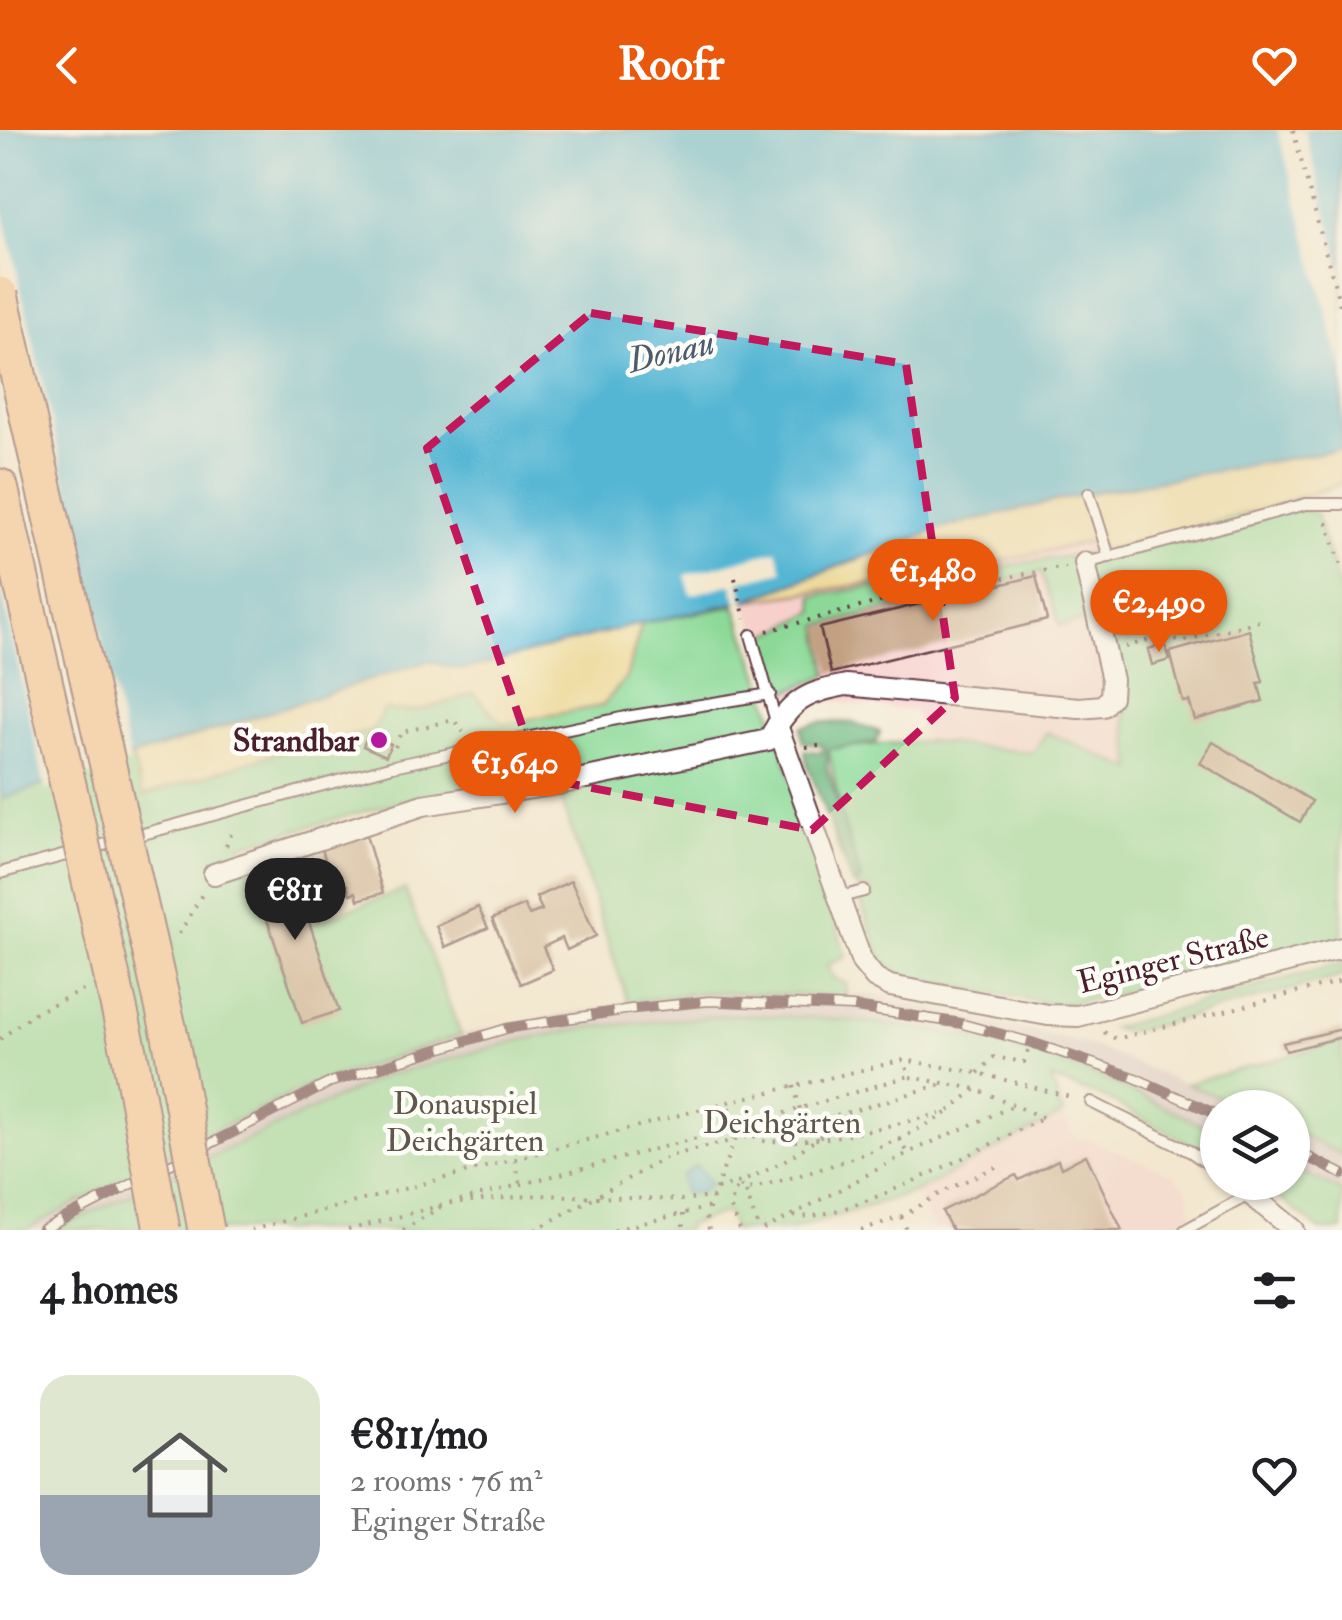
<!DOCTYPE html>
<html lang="en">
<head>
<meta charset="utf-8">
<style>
	body { margin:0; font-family:"IM FELL Double Pica",serif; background:#f2f2f2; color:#202124; height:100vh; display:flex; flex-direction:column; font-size:38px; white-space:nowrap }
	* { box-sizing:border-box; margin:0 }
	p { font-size:32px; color:#757577 }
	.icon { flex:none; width:55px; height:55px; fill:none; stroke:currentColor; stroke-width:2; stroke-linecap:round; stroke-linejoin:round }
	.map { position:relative; height:1100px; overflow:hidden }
	.panel { display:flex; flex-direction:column; background:#fff; flex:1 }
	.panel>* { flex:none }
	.buttons { position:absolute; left:1200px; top:960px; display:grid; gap:20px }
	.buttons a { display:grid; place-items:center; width:110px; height:110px; border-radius:50%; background:#fff; box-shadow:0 2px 8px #0004; font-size:50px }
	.price { position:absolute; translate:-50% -85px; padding:0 22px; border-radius:35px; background:#ea580c; color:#fff; font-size:32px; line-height:65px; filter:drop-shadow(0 2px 5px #0008) }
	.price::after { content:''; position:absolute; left:50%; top:60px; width:30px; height:22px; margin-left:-15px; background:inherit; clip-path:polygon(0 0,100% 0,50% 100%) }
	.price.selected { background:#222; color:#fff }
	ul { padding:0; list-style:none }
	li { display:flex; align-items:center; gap:30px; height:250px; padding:0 40px }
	li span { display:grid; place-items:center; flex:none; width:280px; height:200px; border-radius:30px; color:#555 }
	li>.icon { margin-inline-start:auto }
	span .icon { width:120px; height:120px; fill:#fffc; stroke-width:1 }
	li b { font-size:42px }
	h2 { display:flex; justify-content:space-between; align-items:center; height:120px; padding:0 40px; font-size:42px }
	header { display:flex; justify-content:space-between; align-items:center; height:130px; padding:0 40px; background:#ea580c; color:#fff; font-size:45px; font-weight:700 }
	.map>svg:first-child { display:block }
	.built { fill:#f7d0cc }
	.industrial { fill:#d2bec3 }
	.green { fill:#8cd997; stroke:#6b7c61; stroke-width:2.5 }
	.forest { fill:#71b980; stroke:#5e6c56; stroke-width:2.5 }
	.sand { fill:#eeda9e; stroke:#9c7c64; stroke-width:2.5 }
	.water { fill:#54b6d3; stroke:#4f6a7f; stroke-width:2.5 }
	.pier { fill:#f3e8cf }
	.building { fill:#c3a081 }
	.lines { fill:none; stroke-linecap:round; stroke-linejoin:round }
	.service-casing { stroke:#633d44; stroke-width:14 }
	.minor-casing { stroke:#633d44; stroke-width:24 }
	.motorway-casing { stroke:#633d44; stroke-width:39 }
	.path { stroke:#633d44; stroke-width:4; stroke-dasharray:2.5 8; stroke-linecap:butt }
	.service { stroke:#fff; stroke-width:10 }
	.minor { stroke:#fff; stroke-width:20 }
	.motorway { stroke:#f9bc8a; stroke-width:35 }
	.rail-casing { stroke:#4a1f2b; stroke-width:11 }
	.rail { stroke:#fdfcf7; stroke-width:8; stroke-dasharray:22; stroke-linecap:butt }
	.motorway-bridge-casing { stroke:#633d44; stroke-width:39; stroke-linecap:butt }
	.motorway-bridge { stroke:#f9bc8a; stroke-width:35 }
	.marked { fill:none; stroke:#c2185b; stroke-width:8; stroke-dasharray:20 12; stroke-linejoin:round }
	.poi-dot { fill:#b5179e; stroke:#fdfcf7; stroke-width:4 }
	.labels { text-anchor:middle; stroke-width:9; stroke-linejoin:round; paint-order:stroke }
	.poi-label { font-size:32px; font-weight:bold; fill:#4a1f2b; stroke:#fdfcf7; text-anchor:end }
	.street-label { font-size:32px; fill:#4a1f2b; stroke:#fdfcf7 }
	.park-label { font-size:32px; fill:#5e574b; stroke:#fdfcf7 }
	.water-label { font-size:35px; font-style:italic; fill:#4e5b6e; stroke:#fdfcf7 }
</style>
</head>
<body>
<header><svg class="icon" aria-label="back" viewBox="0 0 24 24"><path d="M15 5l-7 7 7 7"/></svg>Roofr<svg class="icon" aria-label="heart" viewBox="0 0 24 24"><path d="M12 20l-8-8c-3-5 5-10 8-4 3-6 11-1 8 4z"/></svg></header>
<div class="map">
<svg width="1342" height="1100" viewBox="0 0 1342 1100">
	<rect width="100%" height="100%" fill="#fdfcf7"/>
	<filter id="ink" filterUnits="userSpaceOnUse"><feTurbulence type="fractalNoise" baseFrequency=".01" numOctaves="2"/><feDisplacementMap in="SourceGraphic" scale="20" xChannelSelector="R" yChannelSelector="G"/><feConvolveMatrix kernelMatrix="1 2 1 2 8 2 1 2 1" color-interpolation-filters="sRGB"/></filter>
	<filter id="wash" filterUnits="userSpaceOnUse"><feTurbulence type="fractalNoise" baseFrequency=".0048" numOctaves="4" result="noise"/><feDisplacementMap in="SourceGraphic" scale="40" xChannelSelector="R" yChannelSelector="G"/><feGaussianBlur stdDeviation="2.25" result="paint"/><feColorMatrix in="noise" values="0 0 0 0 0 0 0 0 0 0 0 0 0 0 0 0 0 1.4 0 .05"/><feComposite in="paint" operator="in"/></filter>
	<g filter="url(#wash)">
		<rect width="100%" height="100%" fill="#f3e8cf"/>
		<!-- built -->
		<g class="built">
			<polygon points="1099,410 1131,541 1134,641 1048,602 1032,623 926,611 914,581 784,565 745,471 950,442"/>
			<polygon points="1063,984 1074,1008 1093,1011 1175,1045 1188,1059 1196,1100 932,1100 915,1062"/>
		</g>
		<!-- industrial -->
		<g class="industrial">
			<polygon points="702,862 874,865 1086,914 1244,977 1218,978 1217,1002 1078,938 970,906 859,889 732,885 592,897 521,910 384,946 54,1100 21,1100 312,954 461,905 508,894"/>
			<polygon points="1292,1001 1342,1025 1342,1062 1293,1038"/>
		</g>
		<!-- green -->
		<g class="green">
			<polygon points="1275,376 1316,383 1342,468 1342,809 1167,856 1059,875 909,848 883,835 861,772 872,765 870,758 856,758 828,618 926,611 1032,623 1047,602 1133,640 1110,486 1060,496 1041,442 819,496 828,545 786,562 764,507 815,481 813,466 1102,421"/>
			<polygon points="735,476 763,555 846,827 827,835 833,848 846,853 846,866 702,862 628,872 553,644 413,668 241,715 302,892 309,794 405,759 461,905 312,954 211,1002 25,1100 0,1100 0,669 428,531 462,540 642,493"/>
			<polygon points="1342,833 1342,846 1157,895 1125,902 1112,898"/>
			<path d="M732,885C850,887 966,897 1078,939C1125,956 1171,981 1217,1002V1029L1107,969L1051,949L1063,984L915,1062L790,1100H734L727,1082L687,1095V1100H54L384,946L521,910L592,897Z"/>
			<polygon points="1342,911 1342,1025 1293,1001 1292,978 1244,977 1186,954"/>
			<polygon points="1293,1038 1342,1062 1342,1100 1320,1100 1261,1053 1292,1052"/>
		</g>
		<!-- forest -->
		<polygon class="forest" points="820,592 852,593 880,602 875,613 828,619 827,637 861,751 852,754 806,631 805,620 822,623 823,615 803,612 801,597"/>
		<!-- sand -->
		<g class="sand">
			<polygon points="1342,319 1342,353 1275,376 1102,421 1098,410 950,442 745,471 942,398 1089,363"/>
			<path d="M642,493L626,548L602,576L503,594L473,563C446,574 413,586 384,579L372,601L276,623L143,666L132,627L428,531L462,540Z"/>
		</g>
		<!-- water -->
		<g class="water">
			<polygon points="0,0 1342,0 1342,319 1089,363 942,398 745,471 642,493 462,540 428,531 0,669"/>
			<polygon points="696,1035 711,1054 698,1064 684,1063 681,1046"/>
		</g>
		<!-- pier -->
		<g class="pier">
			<polygon points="1278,0 1304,0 1342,140 1342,237"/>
			<polygon points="0,69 130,632 46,660 0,453"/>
			<polygon points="777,420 783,441 740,452 746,476 739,478 732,454 691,465 685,445"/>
		</g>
		<g id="blocks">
			<!-- building -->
			<g class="building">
				<polygon points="1036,446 1047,490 831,543 820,498"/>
				<polygon points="1153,463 1162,495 1139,502 1130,470"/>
				<polygon points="1249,500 1263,552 1258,553 1263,571 1195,590 1189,571 1183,572 1170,522"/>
				<polygon points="1165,514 1170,530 1152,535 1148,519"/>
				<polygon points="368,604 391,614 386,626 363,616"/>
				<polygon points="1213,612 1312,671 1300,692 1200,633"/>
				<polygon points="366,705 383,763 358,770 356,762 350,764 347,755 334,759 322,719"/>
				<polygon points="289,732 339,881 302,893 252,745"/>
				<polygon points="571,751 596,806 567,820 562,808 543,817 553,840 521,854 492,789 524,775 529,785 542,780 536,767"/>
				<polygon points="478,777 488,798 445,817 436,796"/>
				<polygon points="1342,899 1342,907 1286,921 1283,913"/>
				<polygon points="1086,1025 1122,1100 952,1100 942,1081 1016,1045 1019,1050 1058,1030 1061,1038"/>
			</g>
		</g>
	</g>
	<g filter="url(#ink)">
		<use href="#blocks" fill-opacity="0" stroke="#633d44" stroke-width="2.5"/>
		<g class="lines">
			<!-- service casing -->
			<g class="service-casing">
				<g id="service">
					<polyline points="1089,363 1109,427"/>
					<polyline points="1086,433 1306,374 1342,374"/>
					<polyline points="751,505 777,595"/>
					<polyline points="0,743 393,636 626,587 770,564"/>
					<polyline points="841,767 864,761"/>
					<polyline points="1091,972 1191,1022 1218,1041"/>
					<polyline points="1185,1100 1250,1064 1233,1052"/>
				</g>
			</g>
			<!-- minor casing -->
			<g class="minor-casing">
				<g id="minor">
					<polyline points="777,595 862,832 875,848 890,856 1048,885 1078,886 1342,818"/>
					<path d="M214,744L423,675L558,654L768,610C791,572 802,563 846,555L1079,578L1103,576L1111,567L1112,550L1085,433"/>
					<polyline points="1250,1064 1294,1100"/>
				</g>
			</g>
			<!-- motorway casing -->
			<g class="motorway-casing">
				<polyline id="motorway" points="0,357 23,458"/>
			</g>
			<!-- path -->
			<g class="path">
				<polyline points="1293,0 1342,183"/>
				<polyline points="1327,392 1342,439"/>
				<polyline points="735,448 745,489"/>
				<polyline points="767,501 906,465 1066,437"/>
				<polyline points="1125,517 1164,506 1181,512 1262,490"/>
				<polyline points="395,617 401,602 454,590 463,602"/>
				<polyline points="806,617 819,616"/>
				<polyline points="226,716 234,698"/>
				<polyline points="179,804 204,761"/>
				<polyline points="1104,902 1116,909 1342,851"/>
				<polyline points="0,909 34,883 86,859"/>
				<polyline points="978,943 994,927 1024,932 1034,903"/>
				<polyline points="910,947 976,959 1044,988"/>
				<polyline points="794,956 800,979"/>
				<polyline points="949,981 976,959"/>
				<path d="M754,1006L761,1011C829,1014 875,998 940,984"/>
				<polyline points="900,1009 908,1023 1013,976"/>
				<polyline points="515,1030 520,1053"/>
				<path d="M717,1059C767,1047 809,1016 849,984"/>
				<polyline points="746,1062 759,1100"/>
				<polyline points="460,1072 540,1065 683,1070 714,1067"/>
				<polyline points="683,1084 683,1100"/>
				<path d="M794,1086C844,1094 992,1012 1044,988"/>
				<polyline points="901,1087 944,1061 996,1037"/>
				<polyline points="251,1100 728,972 904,930 978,943 1075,968"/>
				<polyline points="348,1100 731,999 909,946 904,930"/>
				<polyline points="403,1100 442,1076"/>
				<polyline points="535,1100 669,1026 853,981 945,953"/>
				<polyline points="614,1100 710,1077"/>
				<polyline points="709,1100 706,1087 734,1010 728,972"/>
				<path d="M740,1100L730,1076L738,1054L745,1060C817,1042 883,1022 947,983"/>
				<polyline points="764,1100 908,1023"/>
				<polyline points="861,1100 901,1087 907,1100"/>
			</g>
			<!-- service -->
			<use href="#service" class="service"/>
			<!-- minor -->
			<use href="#minor" class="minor"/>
			<!-- motorway -->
			<use href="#motorway" class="motorway"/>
			<!-- rail casing -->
			<g class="rail-casing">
				<g id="rail">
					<polyline points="1292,1019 1342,1044"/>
					<polyline points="42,1100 331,952 508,898 631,879 709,871 852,877 959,893 1030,912 1133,947 1218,985"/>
				</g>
			</g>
			<!-- rail -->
			<use href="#rail" class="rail"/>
			<!-- motorway-bridge casing -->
			<g class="motorway-bridge-casing">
				<g id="motorway-bridge">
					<polyline points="0,165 170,906 206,1100"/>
					<polyline points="23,458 130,926 162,1100"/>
				</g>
			</g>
			<!-- motorway-bridge -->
			<use href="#motorway-bridge" class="motorway-bridge"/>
		</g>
	</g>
	<!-- marked area -->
	<path d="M0 0H1342V1100H0ZM591,183L906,234L955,568L812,700L540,648L427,318Z" fill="#f3e8cf" fill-opacity=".55" fill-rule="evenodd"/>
	<path class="marked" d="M591,183L906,234L955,568L812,700L540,648L427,318Z"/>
	<!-- markers -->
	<circle class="poi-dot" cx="379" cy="610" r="10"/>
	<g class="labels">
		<!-- poi labels -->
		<g class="poi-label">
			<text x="359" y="621">Strandbar</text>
		</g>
		<!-- street labels -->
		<g class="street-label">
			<text transform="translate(1173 829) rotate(-14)" y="11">Eginger Straße</text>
		</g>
		<!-- park labels -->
		<g class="park-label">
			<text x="465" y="984">Donauspiel<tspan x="465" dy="37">Deichgärten</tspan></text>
			<text x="782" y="1003">Deichgärten</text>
		</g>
		<!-- water labels -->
		<g class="water-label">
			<text transform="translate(671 221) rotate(-13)" y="12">Donau</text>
		</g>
	</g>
</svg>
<div class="buttons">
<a><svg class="icon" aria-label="layers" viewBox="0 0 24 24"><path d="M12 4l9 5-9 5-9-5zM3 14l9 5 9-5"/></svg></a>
</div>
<b class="price" style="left:933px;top:494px">€1,480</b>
<b class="price" style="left:1159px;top:525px">€2,490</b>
<b class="price" style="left:515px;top:686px">€1,640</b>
<b class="price selected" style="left:295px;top:813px">€811</b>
</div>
<section class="panel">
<h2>4 homes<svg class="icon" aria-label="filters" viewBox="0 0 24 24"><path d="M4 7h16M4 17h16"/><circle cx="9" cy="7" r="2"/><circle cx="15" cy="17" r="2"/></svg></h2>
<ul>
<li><span style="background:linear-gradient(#dfe7d0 60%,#9aa5b1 0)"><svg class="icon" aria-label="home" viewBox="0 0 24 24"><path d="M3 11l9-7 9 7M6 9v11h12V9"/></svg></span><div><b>€811/mo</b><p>2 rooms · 76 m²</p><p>Eginger Straße</p></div><svg class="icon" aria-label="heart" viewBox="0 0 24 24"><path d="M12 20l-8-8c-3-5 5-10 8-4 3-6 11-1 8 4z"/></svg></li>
</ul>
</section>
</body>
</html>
